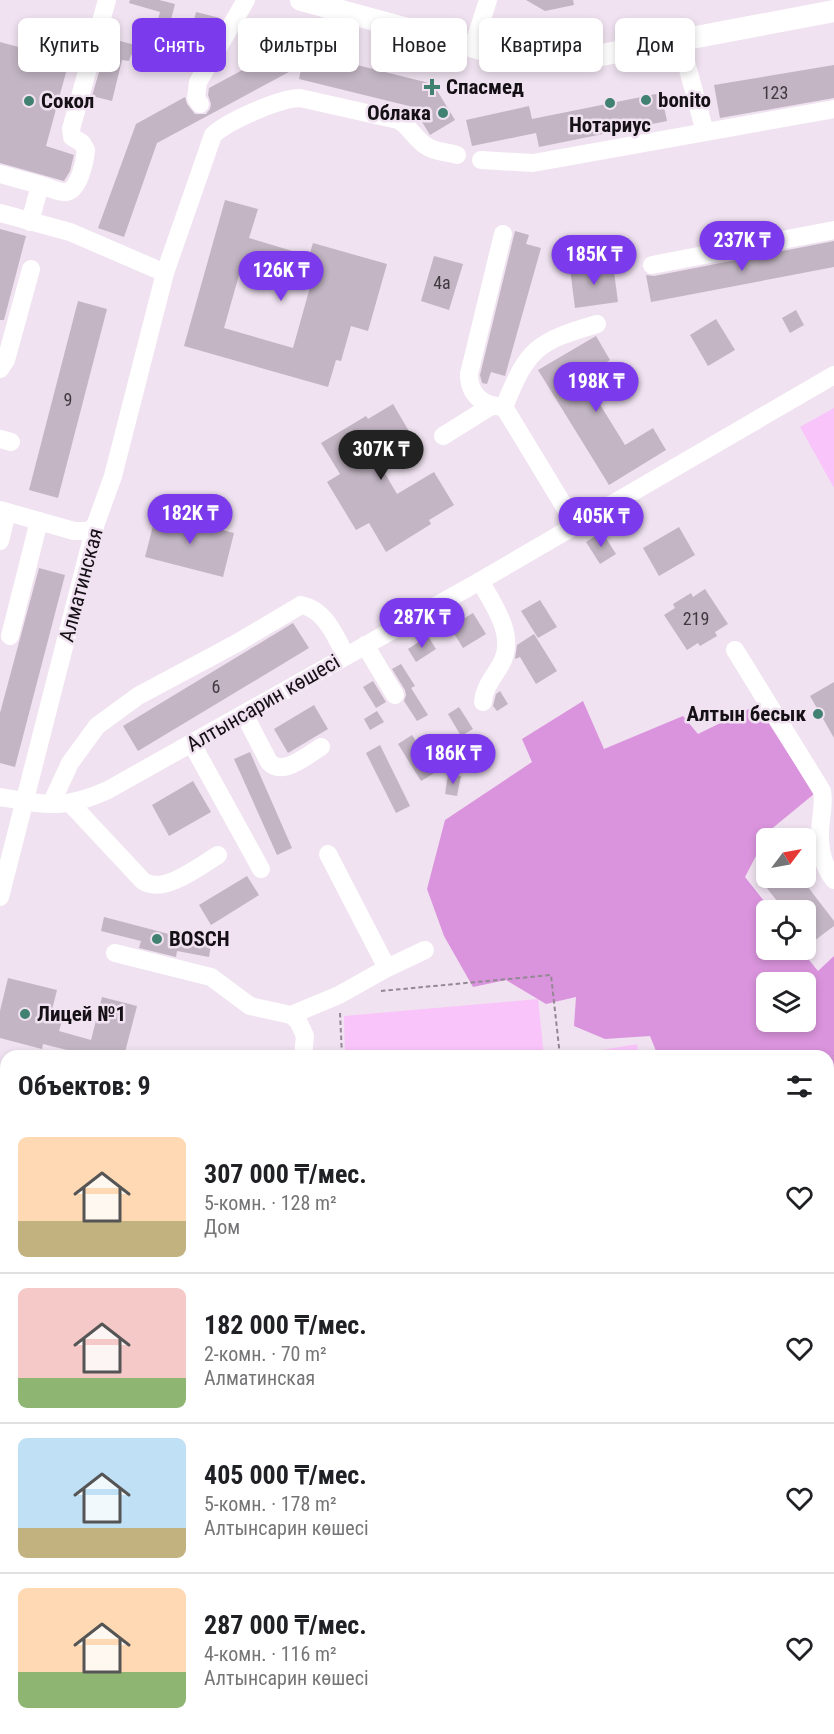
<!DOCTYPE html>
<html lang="ru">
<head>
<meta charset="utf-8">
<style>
	body { margin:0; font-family:"Roboto Condensed",sans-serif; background:#f6f6f6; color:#202124; height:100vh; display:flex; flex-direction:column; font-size:22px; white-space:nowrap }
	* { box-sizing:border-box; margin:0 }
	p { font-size:20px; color:#757577 }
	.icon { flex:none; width:33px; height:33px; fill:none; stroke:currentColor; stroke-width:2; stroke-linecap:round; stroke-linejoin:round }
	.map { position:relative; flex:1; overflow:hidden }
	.side { position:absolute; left:0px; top:1050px; width:834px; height:684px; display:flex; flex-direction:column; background:#fff; border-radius:18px 18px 0 0; box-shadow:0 3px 9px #0003 }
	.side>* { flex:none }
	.hud { position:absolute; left:18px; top:18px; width:798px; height:54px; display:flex; gap:12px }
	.needle { width:39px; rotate:58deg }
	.tools { position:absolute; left:756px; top:828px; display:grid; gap:12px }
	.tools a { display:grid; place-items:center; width:60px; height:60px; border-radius:9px; background:#fff; box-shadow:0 3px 9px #0003; font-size:30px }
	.price { position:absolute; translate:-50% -51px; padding:0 14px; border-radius:21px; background:#7c3aed; color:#fff; font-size:20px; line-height:39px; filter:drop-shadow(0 2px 3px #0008) }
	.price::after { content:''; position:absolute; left:50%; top:36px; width:18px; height:14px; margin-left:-9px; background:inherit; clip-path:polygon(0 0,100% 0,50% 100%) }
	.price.on { background:#222; color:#fff }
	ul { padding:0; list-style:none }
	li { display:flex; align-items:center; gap:18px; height:150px; padding:0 18px }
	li+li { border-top:2px solid #e0e0e0 }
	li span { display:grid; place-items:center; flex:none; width:168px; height:120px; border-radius:9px; color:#555 }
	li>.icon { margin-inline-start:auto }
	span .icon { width:72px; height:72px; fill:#fffc; stroke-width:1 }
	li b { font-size:26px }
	h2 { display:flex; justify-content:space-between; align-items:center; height:72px; padding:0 18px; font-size:26px }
	.pill { padding:0 21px; border-radius:9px; background:#fff; box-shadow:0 3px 9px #0003; font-size:21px; line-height:54px }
	.pill.on { background:#7c3aed; color:#fff }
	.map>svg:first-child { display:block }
	.green { fill:#f9c4fa }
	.forest { fill:#da94dd; fill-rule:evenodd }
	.building { fill:#c3b5c3; fill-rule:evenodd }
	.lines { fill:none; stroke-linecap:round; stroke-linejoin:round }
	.path { stroke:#938893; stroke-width:2; stroke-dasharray:4.5 3; stroke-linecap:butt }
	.minor { stroke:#fff; stroke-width:18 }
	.major { stroke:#fff; stroke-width:22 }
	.poi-dot { fill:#408171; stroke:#f0e2f0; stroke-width:2 }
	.labels { text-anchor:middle; stroke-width:5; stroke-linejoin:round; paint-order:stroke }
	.number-label { font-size:18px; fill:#403940 }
	.poi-label { font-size:21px; font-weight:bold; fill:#151015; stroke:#f0e2f0; text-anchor:start }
	.street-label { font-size:21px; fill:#151015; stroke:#f0e2f0 }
</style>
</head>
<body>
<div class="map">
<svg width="834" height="1734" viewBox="0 0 834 1734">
	<rect width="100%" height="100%" fill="#f0e2f0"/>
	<!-- green -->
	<g class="green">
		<polygon points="834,408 834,488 800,427"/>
		<polygon points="538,999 544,1056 345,1056 344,1016"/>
		<polygon points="637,1044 639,1056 584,1056 584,1053"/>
		<polygon points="834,1143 834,1547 828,1552 828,1147"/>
	</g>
	<!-- forest -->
	<path class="forest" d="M583,701L604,749L683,716L698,734L757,705L814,794L769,831L745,877L771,910H766V950H801L818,971L834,956V1084L828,1089V1056H658L650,1036L605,1039L574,1026L576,997L546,1004L506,980L473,987L444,936L427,889L445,820L532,762L522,739ZM766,982H806V1022H766Z"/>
	<!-- building -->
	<g class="building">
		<polygon points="130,0 159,0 175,4 160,63 131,55 129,61 122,60 112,101 92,96 109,38 150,49 160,12 129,3"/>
		<polygon points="526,0 573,0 574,5 545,11"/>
		<polygon points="196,12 220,18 218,26 205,48 188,44"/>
		<polygon points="61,29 83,34 77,56 71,54 46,146 74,155 70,171 64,181 0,163 0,42 55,57"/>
		<polygon points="285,47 433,84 455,120 430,135 413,107 299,79 302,65 157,143 124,237 98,228 136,124 185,97 187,104 195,114 206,114 210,109 211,104 208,95 209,88"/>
		<polygon points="834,65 834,98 720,118 714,85"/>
		<polygon points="661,93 667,121 539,147 536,133 472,146 466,120 529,106 532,119"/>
		<path d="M225,200L258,209L249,238L309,256L313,243L387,264L368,331L351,326L341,361L336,360L328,387L184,346ZM243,261L312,280L293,348L224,328Z"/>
		<polygon points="0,229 26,236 4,320 0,320"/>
		<polygon points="515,231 529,235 526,244 541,248 505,376 491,372 487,384 482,383 480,375"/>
		<polygon points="834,241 834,267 651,302 646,275 654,276"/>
		<polygon points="434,256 463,264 449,310 421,301"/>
		<polygon points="613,264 618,302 575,308 570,269"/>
		<polygon points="78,301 107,309 58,498 29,490"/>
		<polygon points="796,310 804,325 790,333 782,318"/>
		<polygon points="716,319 735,350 708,366 690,335"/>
		<polygon points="596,336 610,360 583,377 625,445 653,428 666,450 609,485 538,370"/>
		<polygon points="393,404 413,438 377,460 397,494 434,472 454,505 429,520 431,524 386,552 369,523 356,530 327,482 340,474 321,443 366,416 368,419"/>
		<polygon points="156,514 234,533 223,577 145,557"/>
		<polygon points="679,527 695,555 659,576 643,548"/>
		<polygon points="602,532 616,554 600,564 586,542"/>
		<polygon points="39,568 65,575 15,767 0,763 0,713"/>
		<polygon points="705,589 728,624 715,632 717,636 700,646 698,643 687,650 664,615 675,608 673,604 691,593 693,597"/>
		<polygon points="540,600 557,627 538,638 521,611"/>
		<polygon points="473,613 486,634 463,648 450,627"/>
		<polygon points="293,623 309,648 138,751 123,726"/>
		<polygon points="534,634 557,671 536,684 520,657 515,659 517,645"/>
		<polygon points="428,636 436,649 416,662 408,649"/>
		<polygon points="401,664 415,686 411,688 428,715 417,721 404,701 406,695 405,690 392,669"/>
		<polygon points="373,681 386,702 376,708 363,687"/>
		<polygon points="834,682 834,738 810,696"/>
		<polygon points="500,691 508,704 497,711 493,706 496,694"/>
		<polygon points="314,705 328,729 288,753 274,729"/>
		<polygon points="459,707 473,729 461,736 448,714"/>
		<polygon points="377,711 384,722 370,730 364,719"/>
		<polygon points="412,735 436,772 421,781 398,744"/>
		<polygon points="380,745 410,806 396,813 366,753"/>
		<polygon points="250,752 292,848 277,855 234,759"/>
		<polygon points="448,774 461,776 457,796 445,794"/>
		<polygon points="193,781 211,812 169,836 152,805"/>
		<polygon points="247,876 259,895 211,925 199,905"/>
		<polygon points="759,878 801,878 834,921 834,926 810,944 806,938 806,910 784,910"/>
		<polygon points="104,917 188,939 186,940 211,945 209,957 177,951 176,957 139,948 141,941 101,931"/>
		<polygon points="8,978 57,990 50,1018 62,1021 59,1031 91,1040 102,997 137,1006 124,1056 70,1056 71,1051 43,1044 42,1049 0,1038 0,1011"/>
	</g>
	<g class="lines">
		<!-- path -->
		<g class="path">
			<polyline points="381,991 551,975 560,1056"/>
			<polyline points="340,1013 342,1056"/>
			<polyline points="828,1061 834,1056"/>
		</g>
		<!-- minor -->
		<g class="minor">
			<polyline points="680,40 705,132"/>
			<polyline points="473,47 488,0"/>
			<polyline points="200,104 196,98 198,82 246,0"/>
			<polyline points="481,160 533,163 834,109"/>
			<polyline points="0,174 40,185 30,222"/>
			<path d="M40,185C48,187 57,192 65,192C79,192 85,161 86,150L82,143L72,137L71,129L107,0"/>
			<polyline points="0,213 70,232 165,273"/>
			<path d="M503,234L469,374C469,396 484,406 504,407"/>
			<polyline points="652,265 834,230"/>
			<polyline points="0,369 6,360 31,269"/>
			<polyline points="443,436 491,406"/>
			<polyline points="0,439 11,442"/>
			<polyline points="0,510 74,531 88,531 95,526"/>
			<path d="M575,524L504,407C528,348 536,342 597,324"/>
			<polyline points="0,541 7,512"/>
			<path d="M480,581C493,604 517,636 501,664C494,677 484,687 483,702"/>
			<polyline points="10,636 39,521"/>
			<polyline points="365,645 395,695"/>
			<path d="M735,650L822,791C824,801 822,810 821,820C818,842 820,862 834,880"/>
			<path d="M244,714L269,762C283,777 307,755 321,747"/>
			<polyline points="192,744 261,869"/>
			<path d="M0,797C46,805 64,810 108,790L480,581L834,375"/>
			<path d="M51,804L70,763L97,726L138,696L237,643L301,605C326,610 335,636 346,656"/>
			<path d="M71,804L143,881C163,895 200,866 218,855"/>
			<polyline points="328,854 387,968"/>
			<path d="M0,897L95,526L113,476L165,273L213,135C228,121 280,98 300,98L398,120C410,126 415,140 428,147C436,152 448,152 457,155"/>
			<polyline points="115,953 211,977 250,1006 291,1015 298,1021 305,1036 303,1056"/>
			<polyline points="291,1015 339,995 387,968 425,950"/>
			<polyline points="0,1228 6,1231"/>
			<polyline points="0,1315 6,1317"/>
			<polyline points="0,1365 6,1366"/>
			<polyline points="0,1453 6,1455"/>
			<polyline points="0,1641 6,1642"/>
			<polyline points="828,1667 834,1668"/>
			<polyline points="0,1722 6,1724"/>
			<polyline points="22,1728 46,1734"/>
			<polyline points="384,1728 406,1733 412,1728"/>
			<polyline points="502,1730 524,1734"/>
			<polyline points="137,1734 139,1728"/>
		</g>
		<!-- major -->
		<g class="major">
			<polyline points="301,0 510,57 545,61 575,60 834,11"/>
			<polyline points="0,1119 6,1121"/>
			<polyline points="828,1125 834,1120"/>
		</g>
	</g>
	<!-- markers -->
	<g class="poi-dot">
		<path d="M429 78h6v6h6v6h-6v6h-6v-6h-6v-6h6z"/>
		<circle cx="646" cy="100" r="6"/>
		<circle cx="29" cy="101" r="6"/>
		<circle cx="610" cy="103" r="6"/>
		<circle cx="443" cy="113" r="6"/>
		<circle cx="818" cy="714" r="6"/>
		<circle cx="157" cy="939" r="6"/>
		<circle cx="25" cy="1014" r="6"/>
	</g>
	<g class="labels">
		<!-- number labels -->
		<g class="number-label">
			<text x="775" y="99">123</text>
			<text x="442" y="289">4а</text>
			<text x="68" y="406">9</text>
			<text x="696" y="625">219</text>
			<text x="216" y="693">6</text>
		</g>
		<!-- poi labels -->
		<g class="poi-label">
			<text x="446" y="94">Спасмед</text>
			<text x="658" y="107">bonito</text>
			<text x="41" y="108">Сокол</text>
			<text x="431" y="120" text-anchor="end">Облака</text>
			<text x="610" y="132" text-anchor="middle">Нотариус</text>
			<text x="806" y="721" text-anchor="end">Алтын бесык</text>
			<text x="169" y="946">BOSCH</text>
			<text x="37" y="1021">Лицей №1</text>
		</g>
		<!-- street labels -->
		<g class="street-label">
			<text transform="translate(81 585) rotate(-75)" y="7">Алматинская</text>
			<text transform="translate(263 703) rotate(-30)" y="7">Алтынсарин көшесі</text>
		</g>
	</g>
</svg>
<div class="tools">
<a><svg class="needle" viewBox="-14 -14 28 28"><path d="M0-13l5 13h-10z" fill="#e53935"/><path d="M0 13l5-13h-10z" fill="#757577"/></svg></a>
<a><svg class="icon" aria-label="locate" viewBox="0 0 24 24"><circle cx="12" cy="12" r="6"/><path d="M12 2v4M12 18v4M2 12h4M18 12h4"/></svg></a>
<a><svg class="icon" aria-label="layers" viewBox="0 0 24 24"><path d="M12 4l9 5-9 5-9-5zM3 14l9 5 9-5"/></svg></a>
</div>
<b class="price" style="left:742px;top:272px">237K ₸</b>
<b class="price" style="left:594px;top:286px">185K ₸</b>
<b class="price" style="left:281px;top:302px">126K ₸</b>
<b class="price" style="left:596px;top:413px">198K ₸</b>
<b class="price on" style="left:381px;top:481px">307K ₸</b>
<b class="price" style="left:190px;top:545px">182K ₸</b>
<b class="price" style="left:601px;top:548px">405K ₸</b>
<b class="price" style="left:422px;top:649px">287K ₸</b>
<b class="price" style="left:453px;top:785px">186K ₸</b>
<div class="hud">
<a class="pill">Купить</a>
<a class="pill on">Снять</a>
<a class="pill">Фильтры</a>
<a class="pill">Новое</a>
<a class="pill">Квартира</a>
<a class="pill">Дом</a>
</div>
<section class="side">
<h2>Объектов: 9<svg class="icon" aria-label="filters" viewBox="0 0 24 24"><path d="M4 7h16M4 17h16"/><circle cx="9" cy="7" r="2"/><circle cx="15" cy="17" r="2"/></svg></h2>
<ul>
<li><span style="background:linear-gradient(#ffd9b3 70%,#c2b280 0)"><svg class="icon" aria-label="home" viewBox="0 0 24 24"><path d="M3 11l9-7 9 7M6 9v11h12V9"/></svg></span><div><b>307 000 ₸/мес.</b><p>5-комн. · 128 m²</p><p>Дом</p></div><svg class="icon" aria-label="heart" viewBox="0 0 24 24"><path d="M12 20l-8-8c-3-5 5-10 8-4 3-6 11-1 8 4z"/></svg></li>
<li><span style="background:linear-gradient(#f6c9c9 75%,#8fb573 0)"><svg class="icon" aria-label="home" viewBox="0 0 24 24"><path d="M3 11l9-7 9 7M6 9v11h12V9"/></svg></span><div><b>182 000 ₸/мес.</b><p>2-комн. · 70 m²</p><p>Алматинская</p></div><svg class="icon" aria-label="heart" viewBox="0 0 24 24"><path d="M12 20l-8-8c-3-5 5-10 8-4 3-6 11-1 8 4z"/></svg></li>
<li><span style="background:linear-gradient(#bfe0f5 75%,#c2b280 0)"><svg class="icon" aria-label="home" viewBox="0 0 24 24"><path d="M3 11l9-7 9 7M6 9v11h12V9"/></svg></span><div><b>405 000 ₸/мес.</b><p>5-комн. · 178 m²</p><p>Алтынсарин көшесі</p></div><svg class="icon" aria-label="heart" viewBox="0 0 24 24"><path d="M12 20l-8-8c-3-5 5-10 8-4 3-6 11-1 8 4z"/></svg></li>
<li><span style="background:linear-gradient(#ffd9b3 70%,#8fb573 0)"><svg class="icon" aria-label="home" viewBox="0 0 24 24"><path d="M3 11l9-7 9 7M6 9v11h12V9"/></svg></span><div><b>287 000 ₸/мес.</b><p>4-комн. · 116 m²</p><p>Алтынсарин көшесі</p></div><svg class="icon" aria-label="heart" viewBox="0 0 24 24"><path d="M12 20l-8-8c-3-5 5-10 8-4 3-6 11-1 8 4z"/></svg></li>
</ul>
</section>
</div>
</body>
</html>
